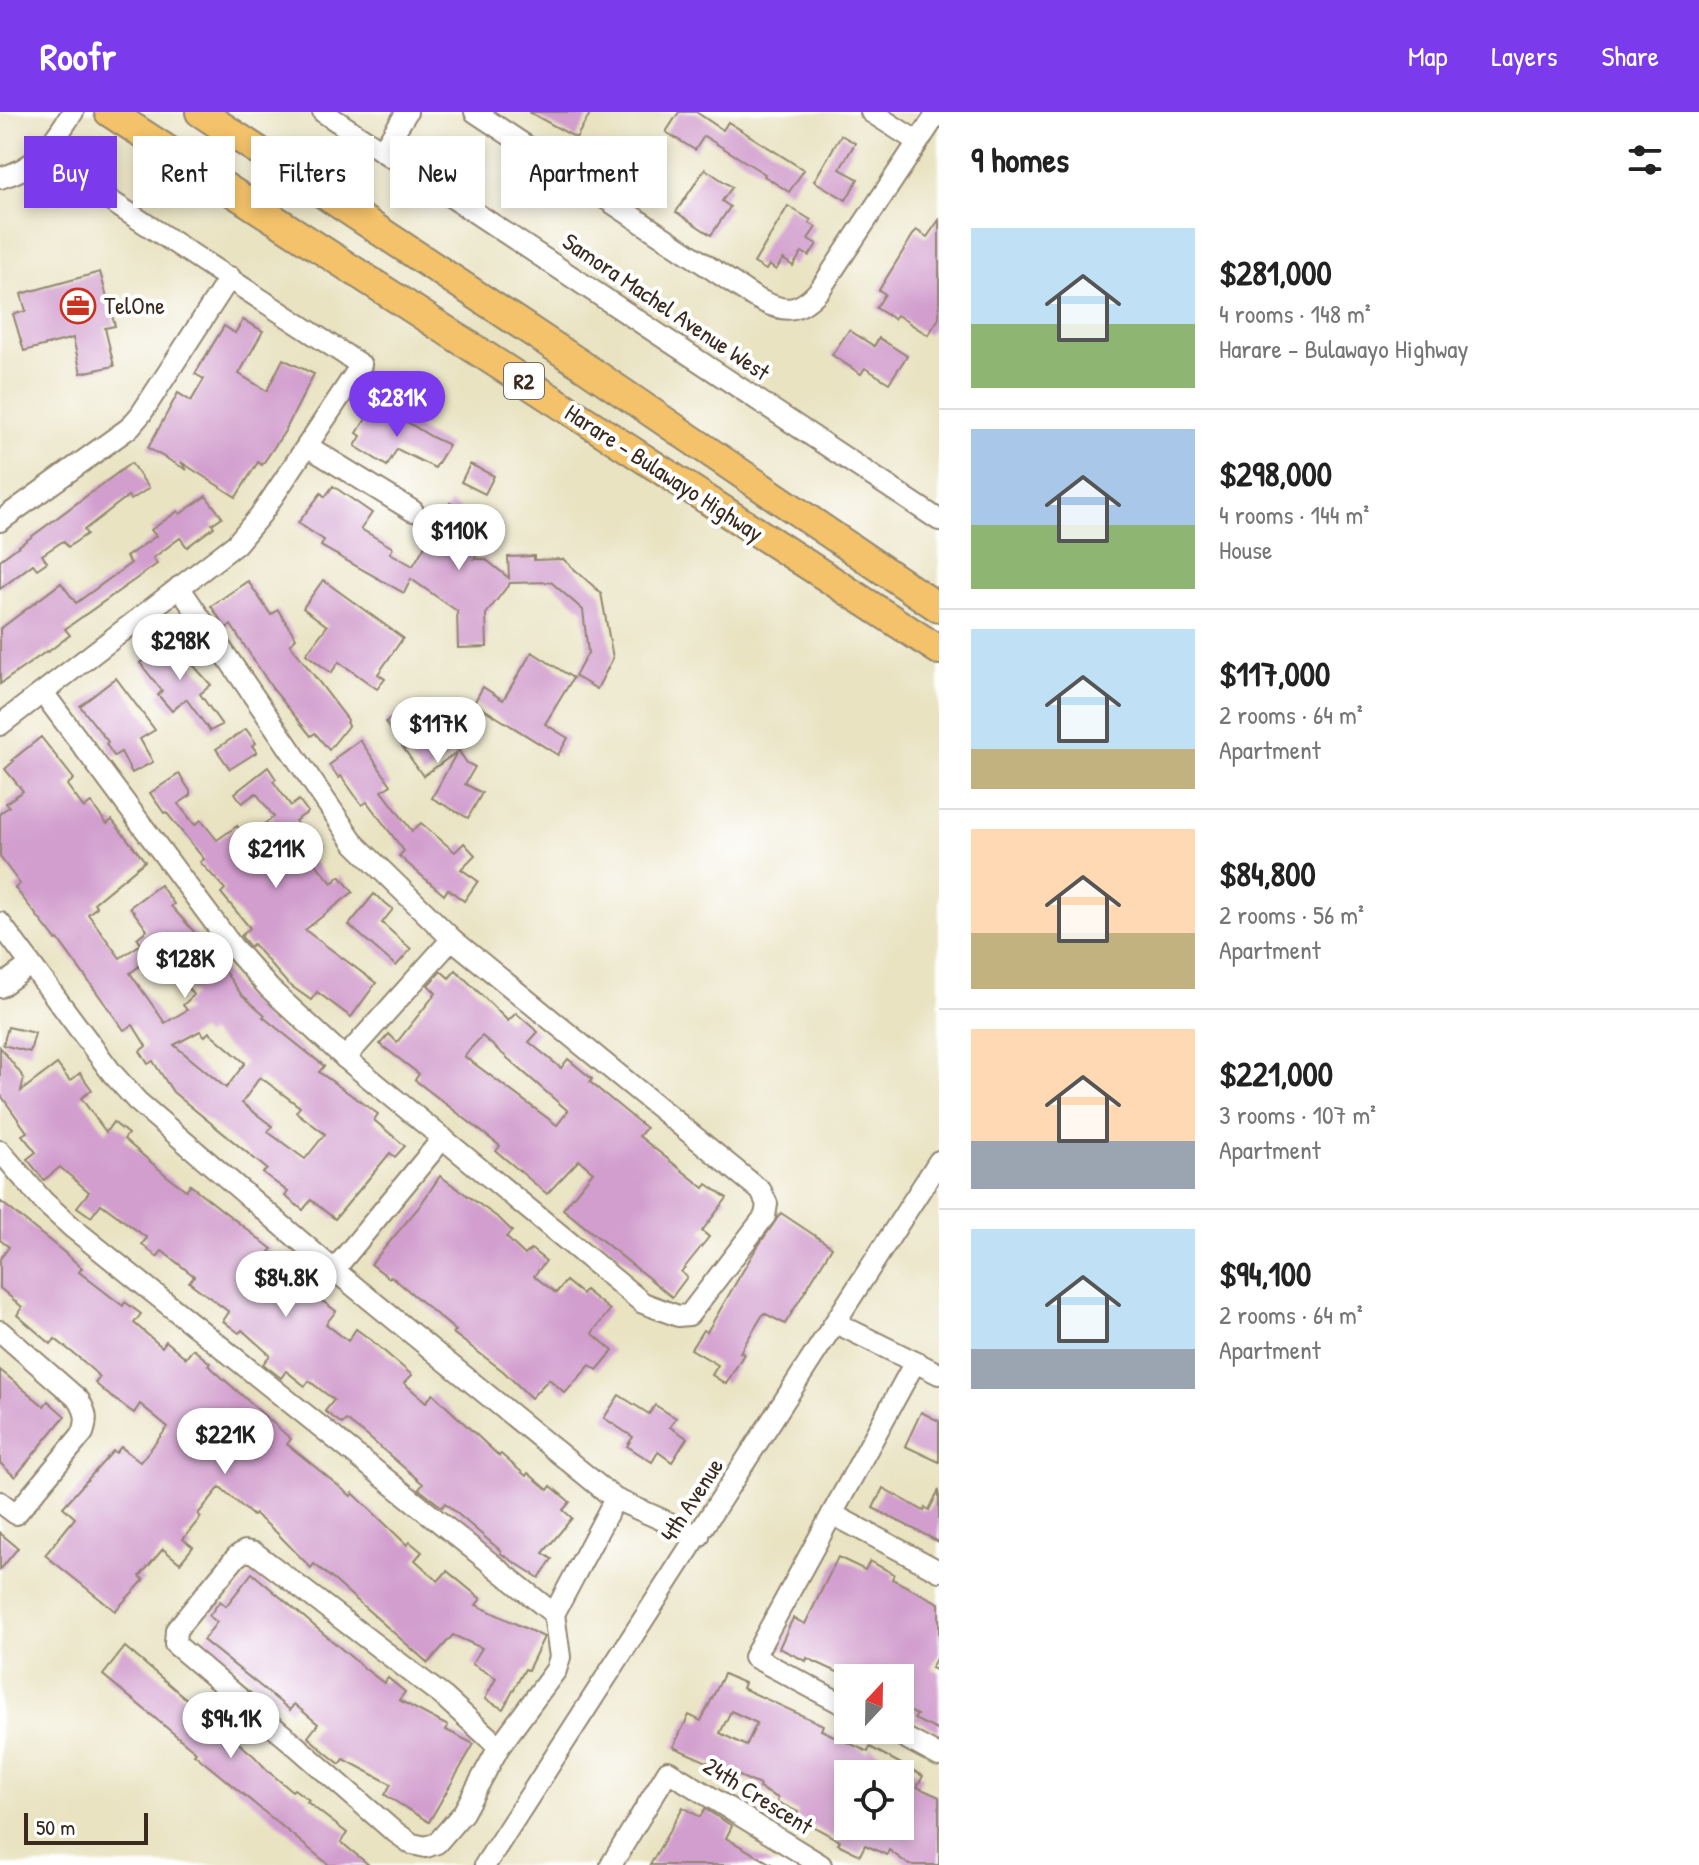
<!DOCTYPE html>
<html lang="en">
<head>
<meta charset="utf-8">
<style>
	body { margin:0; font-family:"Patrick Hand",sans-serif; background:#f6f6f6; color:#222; height:100vh; display:flex; flex-direction:column; font-size:30px; white-space:nowrap }
	* { box-sizing:border-box; margin:0 }
	p { font-size:26px; color:#767676 }
	.icon { flex:none; width:44px; height:44px; fill:none; stroke:currentColor; stroke-width:2; stroke-linecap:round; stroke-linejoin:round }
	.map { position:relative; flex:1; overflow:hidden }
	.side { display:flex; flex-direction:column; background:#fff; width:760px }
	.side>* { flex:none }
	.guide { position:absolute; left:24px; top:24px; width:760px; height:72px; display:flex; gap:16px }
	.needle { width:52px; rotate:22deg }
	.controls { position:absolute; left:834px; top:1552px; display:grid; gap:16px }
	.controls a { display:grid; place-items:center; width:80px; height:80px; border-radius:0px; background:#fff; box-shadow:0 4px 12px #0003; font-size:40px }
	.scale { position:absolute; left:24px; bottom:20px; width:124px; box-sizing:border-box; padding-left:8px; border:4px solid #3b2a1e; border-top:0; font-size:22px; line-height:28px; white-space:nowrap; color:#3b2a1e; -webkit-text-stroke:6px #fff; paint-order:stroke }
	.price { position:absolute; translate:-50% -68px; padding:0 18px; border-radius:28px; background:#fff; color:#222; font-size:26px; line-height:52px; filter:drop-shadow(0 2px 4px #0008) }
	.price::after { content:''; position:absolute; left:50%; top:48px; width:24px; height:18px; margin-left:-12px; background:inherit; clip-path:polygon(0 0,100% 0,50% 100%) }
	.price.on { background:#7c3aed; color:#fff }
	ul { padding:0; list-style:none }
	li { display:flex; align-items:center; gap:24px; height:200px; padding:0 32px }
	li+li { border-top:2px solid #e0e0e0 }
	li span { display:grid; place-items:center; flex:none; width:224px; height:160px; border-radius:0px; color:#555 }
	li>.icon { margin-inline-start:auto }
	span .icon { width:96px; height:96px; fill:#fffc; stroke-width:1 }
	li b { font-size:34px }
	h2 { display:flex; justify-content:space-between; align-items:center; height:96px; padding:0 32px; font-size:34px }
	.pill { padding:0 28px; border-radius:0px; background:#fff; box-shadow:0 4px 12px #0003; font-size:28px; line-height:72px }
	.pill.on { background:#7c3aed; color:#fff }
	header { display:flex; align-items:center; gap:48px; box-sizing:border-box; height:112px; padding:0 40px; background:#7c3aed; color:#fff }
	header strong { font-size:38px }
	nav { display:flex; gap:44px; margin-inline-start:auto; font-size:28px }
	main { display:flex; flex:1; min-height:0 }
	.map>svg:first-child { display:block }
	.building { fill:#d29ece; fill-rule:evenodd }
	.lines { fill:none; stroke-linecap:round; stroke-linejoin:round }
	.minor-casing { stroke:#928670; stroke-width:24 }
	.highway-casing { stroke:#928670; stroke-width:32 }
	.minor { stroke:#fff; stroke-width:20 }
	.highway { stroke:#f3c26a; stroke-width:28 }
	.labels { text-anchor:middle; stroke-width:8; stroke-linejoin:round; paint-order:stroke }
	.shield { fill:#fff; stroke:#766a62; stroke-width:2 }
	.shield-label { font-size:22px; font-weight:bold; fill:#3b2a1e }
	.poi-label { font-size:24px; fill:#3b2a1e; stroke:#fff; text-anchor:start }
	.street-label { font-size:24px; fill:#3b2a1e; stroke:#fff }
</style>
</head>
<body>
<header>
<strong>Roofr</strong>
<nav><a>Map</a><a>Layers</a><a>Share</a></nav>
</header>
<main>
<div class="map">
<svg width="939" height="1753" viewBox="0 0 939 1753">
	<rect width="100%" height="100%" fill="#fff"/>
	<filter id="ink" filterUnits="userSpaceOnUse"><feTurbulence type="fractalNoise" baseFrequency=".0125" numOctaves="2"/><feDisplacementMap in="SourceGraphic" scale="16" xChannelSelector="R" yChannelSelector="G"/><feConvolveMatrix kernelMatrix="1 2 1 2 8 2 1 2 1" color-interpolation-filters="sRGB"/></filter>
	<filter id="wash" filterUnits="userSpaceOnUse"><feTurbulence type="fractalNoise" baseFrequency=".006" numOctaves="4" result="noise"/><feDisplacementMap in="SourceGraphic" scale="32" xChannelSelector="R" yChannelSelector="G"/><feGaussianBlur stdDeviation="1.8" result="paint"/><feColorMatrix in="noise" values="0 0 0 0 0 0 0 0 0 0 0 0 0 0 0 0 0 1.4 0 .05"/><feComposite in="paint" operator="in"/></filter>
	<g filter="url(#wash)">
		<rect width="100%" height="100%" fill="#e9e3c2"/>
		<g id="blocks">
			<!-- building -->
			<g class="building">
				<polygon points="529,0 591,0 576,26"/>
				<polygon points="679,0 696,0 723,18 728,10 804,58 789,80 764,64 765,62 704,24 695,38 666,20"/>
				<polygon points="841,23 855,31 840,57 858,67 846,88 814,69"/>
				<polygon points="705,57 732,75 722,89 730,95 711,123 676,100"/>
				<polygon points="788,94 811,108 809,111 816,115 808,127 817,132 809,144 802,140 793,154 783,147 776,158 769,153 766,158 754,151"/>
				<polygon points="939,108 939,206 928,223 897,203 894,207 876,196 885,182 879,178 916,118 927,125"/>
				<polygon points="100,160 115,214 105,216 114,254 81,261 73,226 24,239 13,202 26,199 21,182"/>
				<polygon points="243,208 263,219 239,262 267,279 283,247 314,262 285,319 262,353 258,350 236,385 181,350 187,358 148,336 178,281 191,289 204,267 195,262 224,214 235,221"/>
				<polygon points="849,218 874,234 879,226 907,244 889,271 865,256 861,262 832,243"/>
				<polygon points="376,291 432,325 449,333 435,356 397,337 387,354 355,334 361,324 357,321"/>
				<polygon points="131,351 149,376 131,388 128,384 84,418 87,422 68,435 63,429 42,443 47,450 37,457 33,452 0,477 0,448"/>
				<polygon points="470,352 494,364 485,382 461,370"/>
				<polygon points="333,374 372,401 361,417 393,436 390,441 413,454 450,391 476,408 482,398 499,409 474,447 485,447 509,466 508,445 534,444 534,448 563,447 601,481 613,546 597,577 575,564 588,541 583,498 551,470 510,471 486,502 487,535 458,536 457,499 411,467 404,481 321,434 324,428 298,411 321,381 325,385"/>
				<polygon points="206,384 222,405 212,412 214,415 187,435 180,426 153,446 157,452 65,517 70,523 48,540 47,539 0,572 0,517 61,471 76,491 131,451 126,445 156,424 151,418 178,399 180,402"/>
				<polygon points="323,468 403,526 378,562 385,567 377,577 339,550 331,561 306,542 327,514 303,496"/>
				<polygon points="248,469 271,503 278,498 296,526 290,532 348,608 346,610 348,614 329,638 315,621 311,624 272,576 231,513 226,516 211,494"/>
				<polygon points="170,527 211,573 200,582 222,613 210,619 186,587 172,599 158,583 162,579 140,551"/>
				<polygon points="532,540 573,566 545,612 568,626 558,643 474,591 483,575 503,588"/>
				<polygon points="116,566 155,618 140,627 153,650 132,661 121,640 114,644 106,632 108,630 80,594"/>
				<polygon points="402,599 428,635 447,622 467,651 475,655 465,672 482,681 468,706 432,686 457,640 423,664 385,610"/>
				<polygon points="246,617 256,631 252,634 257,640 230,657 216,637"/>
				<path d="M41,625L74,667L67,673L84,696L91,691L107,712L112,708L145,749L94,791L97,795L88,802L120,846L141,832L137,826L147,818L130,795L160,773L174,792L171,794L204,831L241,882L265,903L263,905L324,954L319,960L378,1002L374,1008L405,1034L395,1045L390,1041L335,1107L311,1088L303,1098L285,1084L288,1080L263,1061L267,1057L173,980L153,949L148,952L140,939L146,934L133,913L124,918L58,827L56,828L15,776L20,772L0,745V701L9,695L6,691L23,679L5,657L14,649L12,648ZM160,839L194,883L183,893L187,898L165,911L130,861ZM200,919L205,924L209,920L245,951L226,976L174,933ZM260,965L300,995L296,1000L325,1022L305,1047L268,1020L272,1014L242,991Z"/>
				<polygon points="360,628 391,673 382,679 412,719 421,711 455,740 464,731 475,743 461,757 478,769 464,789 448,777 444,783 399,744 404,739 367,690 362,693 341,664 339,666 329,653 336,648 335,646"/>
				<polygon points="268,655 276,667 273,669 291,694 299,688 308,700 295,709 317,737 309,744 332,771 340,764 353,780 305,818 376,871 351,905 317,880 311,888 287,871 253,832 250,835 241,824 250,816 221,781 225,777 200,750 204,747 166,700 164,701 150,681 179,662 190,679 190,684 178,692 195,713 201,708 217,728 237,714 245,725 274,705 256,681 242,691 235,681"/>
				<polygon points="374,782 393,797 382,811 411,837 396,854 349,813"/>
				<path d="M456,858L508,909L516,901L538,920L529,930L561,956L568,947L592,967L590,970L646,1016L639,1024L704,1076L707,1072L727,1086L702,1119L709,1125L681,1160L687,1165L672,1185L563,1097L593,1060L579,1048L547,1082L496,1039L500,1034L415,968L419,962L380,932L389,922L397,930L436,881L428,873L441,859L449,866ZM482,924L568,999L557,1013L464,944Z"/>
				<polygon points="8,915 35,921 30,940 3,933"/>
				<polygon points="0,935 24,966 21,979 57,952 70,969 80,961 92,978 81,986 106,1020 113,1010 128,1022 124,1027 167,1064 186,1078 190,1073 272,1137 270,1139 293,1157 285,1167 315,1190 318,1186 336,1199 326,1212 348,1229 356,1217 371,1228 412,1263 404,1271 426,1290 433,1282 499,1344 501,1342 526,1364 528,1361 548,1378 551,1374 570,1390 563,1398 572,1406 543,1441 552,1447 539,1466 500,1441 501,1439 445,1391 442,1395 419,1377 423,1372 366,1323 346,1308 342,1312 325,1299 334,1288 309,1269 305,1274 286,1259 281,1266 263,1252 270,1243 242,1218 239,1221 223,1209 229,1200 189,1170 194,1164 162,1139 157,1145 142,1132 147,1126 101,1092 91,1105 77,1095 89,1080 60,1055 44,1068 27,1047 36,1040 22,1023 27,1020 0,982"/>
				<polygon points="440,1064 500,1107 512,1119 506,1125 525,1143 531,1137 546,1149 534,1164 556,1181 566,1169 582,1182 585,1178 610,1198 592,1221 613,1239 597,1258 590,1253 565,1281 549,1267 531,1286 503,1259 453,1221 456,1219 391,1164 389,1166 371,1152 419,1095"/>
				<polygon points="0,1089 65,1141 82,1156 79,1160 123,1194 125,1190 141,1202 134,1211 162,1235 166,1229 186,1246 193,1237 210,1251 208,1253 291,1327 287,1332 351,1384 353,1381 407,1433 410,1430 422,1440 415,1448 438,1469 447,1459 481,1487 476,1493 544,1525 528,1558 525,1557 503,1597 485,1587 496,1566 472,1552 482,1536 453,1523 428,1551 335,1469 314,1452 311,1456 276,1420 255,1402 253,1404 220,1375 198,1402 201,1405 183,1427 193,1435 180,1451 163,1437 140,1464 144,1468 115,1499 45,1443 75,1406 63,1395 113,1339 116,1341 121,1335 140,1350 168,1315 140,1292 134,1301 110,1284 95,1271 100,1265 78,1245 55,1227 51,1232 17,1203 22,1195 0,1176 0,1147 9,1135 0,1128"/>
				<polygon points="781,1101 832,1135 785,1212 764,1201 740,1240 744,1242 726,1272 712,1263 718,1253 691,1237 703,1218 707,1220 754,1140"/>
				<polygon points="0,1258 44,1294 48,1289 65,1304 15,1365 0,1351"/>
				<polygon points="619,1283 649,1302 655,1293 676,1306 670,1315 687,1326 672,1350 658,1340 652,1350 627,1334 633,1325 604,1306"/>
				<polygon points="921,1300 939,1309 939,1350 905,1334"/>
				<polygon points="883,1376 924,1399 925,1396 929,1398 939,1378 939,1430 873,1396"/>
				<polygon points="0,1421 18,1436 0,1458"/>
				<polygon points="838,1445 865,1458 870,1449 894,1462 892,1467 939,1491 939,1541 931,1556 939,1560 939,1619 914,1607 917,1603 900,1594 900,1566 850,1566 807,1546 806,1549 779,1536 793,1506 805,1512"/>
				<polygon points="252,1461 364,1556 384,1571 388,1566 405,1580 399,1588 448,1614 446,1618 474,1632 429,1710 385,1683 391,1672 344,1647 340,1652 326,1641 308,1625 318,1612 294,1592 290,1598 203,1528 217,1510 209,1504 220,1489 226,1494"/>
				<polygon points="125,1535 254,1644 269,1660 292,1679 294,1677 309,1688 307,1690 347,1721 341,1730 369,1753 329,1753 194,1642 196,1640 103,1563"/>
				<path d="M724,1562L744,1571L742,1576L823,1613L821,1618L868,1640L870,1635L923,1664L917,1675L939,1685V1753H909L889,1738L887,1743L865,1733L860,1743L838,1732L840,1729L796,1705L798,1700L777,1690L778,1686L759,1676L760,1673L673,1635L689,1603L701,1609ZM731,1599L757,1611L746,1634L720,1621ZM848,1662H900V1714H848Z"/>
				<polygon points="683,1695 700,1705 705,1697 732,1714 726,1726 773,1753 650,1753"/>
			</g>
		</g>
	</g>
	<g filter="url(#ink)">
		<use href="#blocks" fill-opacity="0" stroke="#928670" stroke-width="2"/>
		<g class="lines">
			<!-- minor casing -->
			<g class="minor-casing">
				<g id="minor">
					<polyline points="323,0 939,408"/>
					<path d="M475,0L754,185C784,201 798,203 821,176L938,0"/>
					<polyline points="871,0 918,30"/>
					<polyline points="382,39 407,0"/>
					<path d="M0,66C40,55 51,32 73,0"/>
					<polyline points="307,334 413,399"/>
					<polyline points="0,409 129,316 141,302 230,165"/>
					<polyline points="44,582 232,834 269,876 345,946 643,1191 678,1204 689,1203 765,1104 767,1092 761,1079 452,827 355,732 179,475"/>
					<polyline points="0,613 236,432 262,401 361,253 42,44"/>
					<polyline points="0,811 112,961 137,989 334,1158 615,1387 699,1424"/>
					<polyline points="0,875 30,853"/>
					<polyline points="345,946 452,827"/>
					<polyline points="0,1039 44,1090 74,1117 554,1502 615,1387"/>
					<polyline points="334,1158 443,1026"/>
					<polyline points="836,1211 939,1262"/>
					<path d="M0,1219L79,1288C86,1300 88,1307 83,1321L16,1402L0,1390"/>
					<polyline points="832,1402 939,1459"/>
					<polyline points="848,1595 754,1545 915,1250"/>
					<polyline points="891,1618 939,1644"/>
					<polyline points="499,1635 463,1701 437,1731 426,1735 412,1732 391,1717 295,1633 175,1532 176,1518 237,1444 245,1439 255,1441 444,1585 499,1635 556,1558 560,1545 554,1502"/>
					<polyline points="485,1753 939,1049"/>
					<polyline points="611,1753 668,1659 821,1753"/>
				</g>
			</g>
			<!-- highway casing -->
			<g class="highway-casing">
				<g id="highway">
					<polyline points="109,0 939,538"/>
					<polyline points="200,0 579,251 939,496"/>
				</g>
			</g>
			<!-- minor -->
			<use href="#minor" class="minor"/>
			<!-- highway -->
			<use href="#highway" class="highway"/>
		</g>
	</g>
	<!-- icons -->
	<defs>
		<g id="office-ring" transform="scale(1.8)"><circle r="9.5" fill="#fff" stroke="#c8321e" stroke-width="1.5"/><path d="M-6-3h4V-5.5h4V-3h4V5H-6ZM-1-4.5V-3h2v-1.5ZM-6 0V1H6V0Z" fill="#c8321e"/></g>
	</defs>
	<g fill-rule="evenodd">
		<use href="#office-ring" x="78" y="194"/>
	</g>
	<g class="labels">
		<!-- shield labels -->
		<rect class="shield" x="504" y="251" width="40" height="36" rx="6"/>
		<g class="shield-label">
			<text x="524" y="277">R2</text>
		</g>
		<!-- poi labels -->
		<g class="poi-label">
			<text x="104" y="202">TelOne</text>
		</g>
		<!-- street labels -->
		<g class="street-label">
			<text transform="translate(666 195) rotate(34)" y="8">Samora Machel Avenue West</text>
			<text transform="translate(664 361) rotate(33)" y="8">Harare - Bulawayo Highway</text>
			<text transform="translate(692 1388) rotate(-57)" y="8">4th Avenue</text>
			<text transform="translate(758 1684) rotate(32)" y="8">24th Crescent</text>
		</g>
	</g>
</svg>
<div class="controls">
<a><svg class="needle" viewBox="-14 -14 28 28"><path d="M0-13l5 13h-10z" fill="#e53935"/><path d="M0 13l5-13h-10z" fill="#767676"/></svg></a>
<a><svg class="icon" aria-label="locate" viewBox="0 0 24 24"><circle cx="12" cy="12" r="6"/><path d="M12 2v4M12 18v4M2 12h4M18 12h4"/></svg></a>
</div>
<div class="scale">50 m</div>
<b class="price on" style="left:397px;top:327px">$281K</b>
<b class="price" style="left:459px;top:460px">$110K</b>
<b class="price" style="left:180px;top:570px">$298K</b>
<b class="price" style="left:438px;top:653px">$117K</b>
<b class="price" style="left:276px;top:778px">$211K</b>
<b class="price" style="left:185px;top:888px">$128K</b>
<b class="price" style="left:286px;top:1207px">$84.8K</b>
<b class="price" style="left:225px;top:1364px">$221K</b>
<b class="price" style="left:231px;top:1648px">$94.1K</b>
<div class="guide">
<a class="pill on">Buy</a>
<a class="pill">Rent</a>
<a class="pill">Filters</a>
<a class="pill">New</a>
<a class="pill">Apartment</a>
</div>
</div>
<section class="side">
<h2>9 homes<svg class="icon" aria-label="filters" viewBox="0 0 24 24"><path d="M4 7h16M4 17h16"/><circle cx="9" cy="7" r="2"/><circle cx="15" cy="17" r="2"/></svg></h2>
<ul>
<li><span style="background:linear-gradient(#bfe0f5 60%,#8fb573 0)"><svg class="icon" aria-label="home" viewBox="0 0 24 24"><path d="M3 11l9-7 9 7M6 9v11h12V9"/></svg></span><div><b>$281,000</b><p>4 rooms · 148 m²</p><p>Harare - Bulawayo Highway</p></div></li>
<li><span style="background:linear-gradient(#a9c7e8 60%,#8fb573 0)"><svg class="icon" aria-label="home" viewBox="0 0 24 24"><path d="M3 11l9-7 9 7M6 9v11h12V9"/></svg></span><div><b>$298,000</b><p>4 rooms · 144 m²</p><p>House</p></div></li>
<li><span style="background:linear-gradient(#bfe0f5 75%,#c2b280 0)"><svg class="icon" aria-label="home" viewBox="0 0 24 24"><path d="M3 11l9-7 9 7M6 9v11h12V9"/></svg></span><div><b>$117,000</b><p>2 rooms · 64 m²</p><p>Apartment</p></div></li>
<li><span style="background:linear-gradient(#ffd9b3 65%,#c2b280 0)"><svg class="icon" aria-label="home" viewBox="0 0 24 24"><path d="M3 11l9-7 9 7M6 9v11h12V9"/></svg></span><div><b>$84,800</b><p>2 rooms · 56 m²</p><p>Apartment</p></div></li>
<li><span style="background:linear-gradient(#ffd9b3 70%,#9aa5b1 0)"><svg class="icon" aria-label="home" viewBox="0 0 24 24"><path d="M3 11l9-7 9 7M6 9v11h12V9"/></svg></span><div><b>$221,000</b><p>3 rooms · 107 m²</p><p>Apartment</p></div></li>
<li><span style="background:linear-gradient(#bfe0f5 75%,#9aa5b1 0)"><svg class="icon" aria-label="home" viewBox="0 0 24 24"><path d="M3 11l9-7 9 7M6 9v11h12V9"/></svg></span><div><b>$94,100</b><p>2 rooms · 64 m²</p><p>Apartment</p></div></li>
</ul>
</section>
</main>
</body>
</html>
